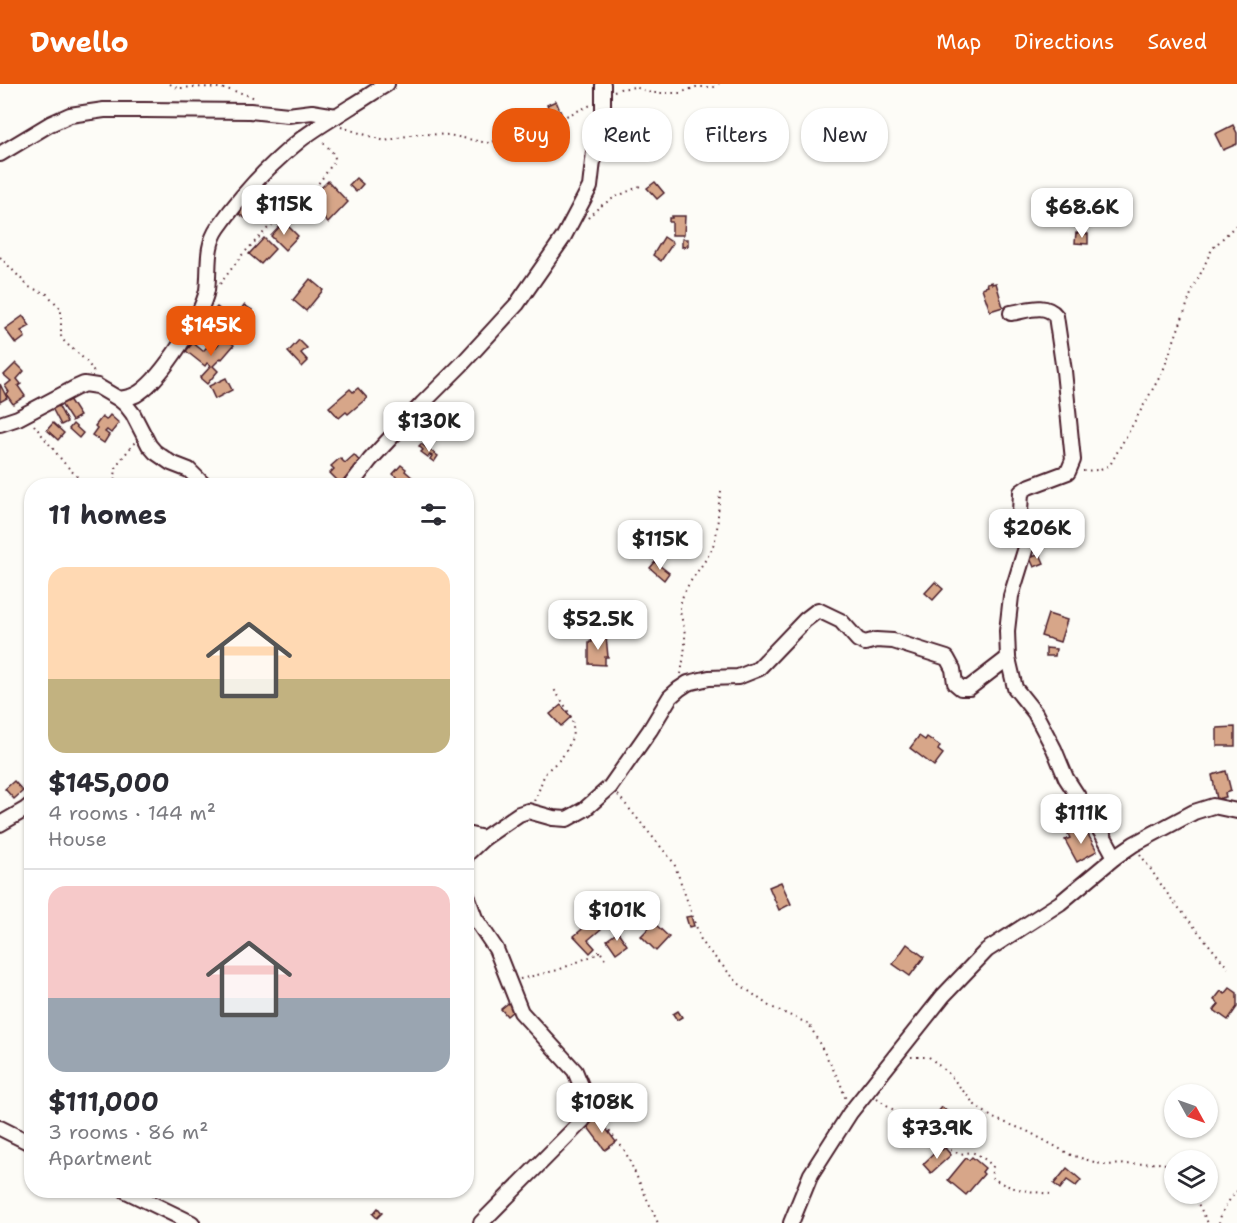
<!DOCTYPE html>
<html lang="en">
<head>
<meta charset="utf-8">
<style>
	body { margin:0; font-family:"Shantell Sans",sans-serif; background:#f7f7f7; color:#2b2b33; height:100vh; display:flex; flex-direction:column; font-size:22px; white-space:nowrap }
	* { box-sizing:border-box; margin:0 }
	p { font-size:20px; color:#7c7c81 }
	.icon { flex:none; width:33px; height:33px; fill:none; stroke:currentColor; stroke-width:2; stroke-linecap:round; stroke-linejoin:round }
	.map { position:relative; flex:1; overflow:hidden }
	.sheet { position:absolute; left:24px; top:394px; width:450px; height:720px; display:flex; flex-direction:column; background:#fff; border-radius:24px; box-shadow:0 2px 4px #0004 }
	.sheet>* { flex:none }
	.guide { position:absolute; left:492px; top:24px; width:570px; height:54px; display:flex; gap:12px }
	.needle { width:39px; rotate:130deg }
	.fabs { position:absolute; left:1164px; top:1000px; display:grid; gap:12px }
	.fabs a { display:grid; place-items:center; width:54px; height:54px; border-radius:50%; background:#fff; box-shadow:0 2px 4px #0004; font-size:30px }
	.price { position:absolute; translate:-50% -51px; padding:0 14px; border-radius:12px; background:#fff; color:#222; font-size:20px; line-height:39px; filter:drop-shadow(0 2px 3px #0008) }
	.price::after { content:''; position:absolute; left:50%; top:36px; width:18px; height:14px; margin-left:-9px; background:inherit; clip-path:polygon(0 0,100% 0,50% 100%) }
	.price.active { background:#ea580c; color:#fff }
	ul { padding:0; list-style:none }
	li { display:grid; align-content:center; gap:12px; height:318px; padding:0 24px }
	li+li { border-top:2px solid #e1e1e2 }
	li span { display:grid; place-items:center; height:186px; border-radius:18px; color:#555 }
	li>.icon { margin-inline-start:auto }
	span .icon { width:108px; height:108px; fill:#fffc; stroke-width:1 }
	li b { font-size:26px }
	h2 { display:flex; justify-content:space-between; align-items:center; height:72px; padding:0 24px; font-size:26px }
	.pill { padding:0 21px; border-radius:24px; background:#fff; box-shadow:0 2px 4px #0004; font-size:21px; line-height:54px }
	.pill.active { background:#ea580c; color:#fff }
	header { display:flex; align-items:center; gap:36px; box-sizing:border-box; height:84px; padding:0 30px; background:#ea580c; color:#fff }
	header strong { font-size:28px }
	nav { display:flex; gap:33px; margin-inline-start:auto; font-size:21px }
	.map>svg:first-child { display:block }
	.building { fill:#d7a689; stroke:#4a1f2b; stroke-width:1.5 }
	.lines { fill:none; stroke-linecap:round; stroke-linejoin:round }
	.street-casing { stroke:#4a1f2b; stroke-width:18 }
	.path { stroke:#4a1f2b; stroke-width:2; stroke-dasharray:1.5 4.5; stroke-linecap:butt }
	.street { stroke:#fdfcf7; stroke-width:14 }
</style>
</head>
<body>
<header>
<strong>Dwello</strong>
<nav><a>Map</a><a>Directions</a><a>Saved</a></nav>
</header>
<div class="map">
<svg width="1237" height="1139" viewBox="0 0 1237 1139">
	<rect width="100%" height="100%" fill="#fdfcf7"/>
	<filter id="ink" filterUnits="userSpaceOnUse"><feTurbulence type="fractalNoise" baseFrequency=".0167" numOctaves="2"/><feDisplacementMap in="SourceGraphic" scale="12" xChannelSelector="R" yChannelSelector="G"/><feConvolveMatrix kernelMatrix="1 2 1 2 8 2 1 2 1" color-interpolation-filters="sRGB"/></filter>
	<g filter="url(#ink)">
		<!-- building -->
		<g class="building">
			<polygon points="556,17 561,29 551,32 547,21"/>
			<polygon points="1233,41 1237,49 1237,60 1223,66 1215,50"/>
			<polygon points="356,94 363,100 356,108 349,101"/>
			<polygon points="328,97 348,118 328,139 307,118"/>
			<polygon points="655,98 664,109 657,115 647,104"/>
			<polygon points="246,119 252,124 245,134 239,130"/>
			<polygon points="672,132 685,132 684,151 672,151 672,138 669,138 669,134 672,134"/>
			<polygon points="284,138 298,152 285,166 271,152"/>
			<polygon points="1076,149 1088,150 1088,160 1075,159"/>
			<polygon points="664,153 673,159 661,177 653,171"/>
			<polygon points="264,154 275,165 261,180 249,170"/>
			<polygon points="682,155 688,155 688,162 682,163"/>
			<polygon points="310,195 323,206 306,227 293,216"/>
			<polygon points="992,198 992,200 996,199 1003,223 990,227 982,204 988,202 987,199"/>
			<polygon points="244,221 252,226 250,228 252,230 231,256 221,247 226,241 229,244 233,239 230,237 234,232 237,235 238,233 236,232"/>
			<polygon points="217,223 230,233 224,240 211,230"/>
			<polygon points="23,232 30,242 21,247 25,253 16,260 5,245"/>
			<polygon points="214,245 222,251 217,258 209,251"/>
			<polygon points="225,253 234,261 222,275 221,274 213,282 218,287 207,300 200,294 211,282 207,279 205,282 186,267 193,259 203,267 211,259 216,263"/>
			<polygon points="299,256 307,264 301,269 308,277 302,283 288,268"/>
			<polygon points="16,279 24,287 17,295 21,300 18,302 25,312 13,320 6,310 9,308 5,302 11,297 4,291"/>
			<polygon points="226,294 232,306 215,315 209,302"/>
			<polygon points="0,300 7,314 0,318"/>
			<polygon points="358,304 367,314 348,330 346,328 339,334 329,323 350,305 353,308"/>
			<polygon points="67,312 80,332 72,337 59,317"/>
			<polygon points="58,321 67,338 61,341 52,324"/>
			<polygon points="110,331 119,339 111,349 107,346 105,348 109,351 104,359 92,351 97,344 95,342 102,333 106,336"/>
			<polygon points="53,339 64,349 58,356 47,346"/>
			<polygon points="73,340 83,349 79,354 69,345"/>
			<polygon points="421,360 438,372 434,378 430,375 432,372 430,371 428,373 421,368 423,366 419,362"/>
			<polygon points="354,371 364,382 347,398 344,395 340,399 330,389 334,385 331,382 340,374 345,379"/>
			<polygon points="401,381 406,385 405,387 413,394 406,402 393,390"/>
			<polygon points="1040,470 1044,479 1034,483 1030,474"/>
			<polygon points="655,478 669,489 664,496 650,484"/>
			<polygon points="935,498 943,505 933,516 925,509"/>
			<polygon points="1048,530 1067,536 1060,558 1041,552"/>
			<polygon points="606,552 608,573 605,573 605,581 589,580 589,558 592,558 591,554"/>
			<polygon points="1046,564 1056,565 1055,572 1046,572"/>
			<polygon points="561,621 571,633 561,642 550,630"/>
			<polygon points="1235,643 1235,662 1217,662 1217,644"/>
			<polygon points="919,652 925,656 927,653 940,662 938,666 943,670 934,682 910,664"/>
			<polygon points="1226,687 1231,707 1225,709 1226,713 1217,715 1212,691"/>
			<polygon points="14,697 23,707 14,715 5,705"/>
			<polygon points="1085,728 1088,737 1075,741 1072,732"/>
			<polygon points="1079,744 1081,747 1085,745 1097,767 1077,778 1065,756 1070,754 1068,750"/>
			<polygon points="781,798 791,820 779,826 769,803"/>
			<polygon points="691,832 694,842 689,843 686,833"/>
			<polygon points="593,836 601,845 588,856 595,864 590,869 574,852"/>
			<polygon points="654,839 669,853 656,867 641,852"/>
			<polygon points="618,848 627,861 616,869 607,856"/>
			<polygon points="907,860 924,873 910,892 893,880"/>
			<polygon points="1230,904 1237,909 1237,923 1228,936 1214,926 1219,920 1214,916 1221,907 1225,910"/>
			<polygon points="512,916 518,923 507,932 501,925"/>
			<polygon points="678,927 682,933 677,936 673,930"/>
			<polygon points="942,1023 949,1029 933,1047 927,1042"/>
			<polygon points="952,1027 966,1039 948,1061 934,1049"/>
			<polygon points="598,1034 616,1058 605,1066 587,1042"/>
			<polygon points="940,1064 942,1066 945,1064 951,1071 931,1089 923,1080"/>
			<polygon points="972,1073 985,1084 982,1088 984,1090 966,1111 948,1096 966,1074 969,1076"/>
			<polygon points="1067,1084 1081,1096 1076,1102 1067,1096 1060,1105 1054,1100"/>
			<polygon points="378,1124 382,1129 377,1134 373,1130"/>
		</g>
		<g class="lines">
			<!-- street casing -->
			<g class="street-casing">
				<g id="street">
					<polyline points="0,70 50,40 70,31 104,26 145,26 250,27 288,31 312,28 336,32"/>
					<path d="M1011,229C1026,227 1045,218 1056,232L1064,287L1073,376L1068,388L1028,403L1021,408L1020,428L1027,460L1011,512L1007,547L1008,574L1015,604L1035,629L1054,665L1066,694L1103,751L1115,773"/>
					<path d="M119,315C127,314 134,313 140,308C162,293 202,232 207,206C210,184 205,163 218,144C241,111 268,82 299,57C315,44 335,33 352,22C364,15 375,7 387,0"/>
					<polyline points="0,340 18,334 75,304 84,300 97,302 119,315 126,321 133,330 149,361 155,368 171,379 189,386 205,402"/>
					<polyline points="350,402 370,376 423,319 461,281 517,220 563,154 590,103 594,68 601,53 603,41 603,0"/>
					<polyline points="0,740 26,725 32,720"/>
					<polyline points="466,750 484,754 519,730 528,727 553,734 567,735 585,725 610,703 650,646 670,613 679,605 688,599 709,594 738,593 758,585 805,536 818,526 841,537 858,556 865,559 876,556 893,557 947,574 953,585 955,599 961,604 969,604 1008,574"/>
					<polyline points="466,773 467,770 484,754"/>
					<polyline points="466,809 475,834 496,865 521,928 575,987 589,1021 583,1036 481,1139"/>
					<polyline points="0,1044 32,1060"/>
					<polyline points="126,1107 192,1139"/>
					<polyline points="791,1139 811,1090 850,1029 943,912 987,866 1060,819 1115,773 1134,760 1194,728 1213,722 1237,727"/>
				</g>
			</g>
			<!-- path -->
			<g class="path">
				<path d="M170,0L177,4H181C210,2 228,3 255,14"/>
				<polyline points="614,7 620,5 635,3 651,9 680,9 696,3 714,3 719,0"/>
				<polyline points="341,43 385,57 415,50 426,50 449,51 487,59 495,57 521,46 557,36 591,21"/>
				<path d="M588,134C604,116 619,112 640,102"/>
				<path d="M0,173L29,203L47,210L61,225V252L63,256C73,267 87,274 94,289"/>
				<path d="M220,200L242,171L269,143C276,138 286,140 292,134C298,126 334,80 335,75C335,68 325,61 320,56"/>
				<polyline points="34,341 65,380 86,402"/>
				<polyline points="1083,387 1098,386 1110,381 1163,287 1191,210 1212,165 1237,140"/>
				<polyline points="413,401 413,402"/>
				<polyline points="114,402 116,384 119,378 135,358"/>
				<path d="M681,590C683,575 687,559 684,544C683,538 680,531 680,525C681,501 707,481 714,459C720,441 716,423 722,404"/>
				<polyline points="618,711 674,779 702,859 738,899 769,922 809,940 840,998 846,1016"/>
				<path d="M534,717C539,709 541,698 545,690C549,684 557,679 562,673C583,642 571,631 553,604"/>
				<polyline points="1140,770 1169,812 1228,884"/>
				<polyline points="520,895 558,886 599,869 599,866 606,876"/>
				<polyline points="911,973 929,973 949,990 975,1021 993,1034 1027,1047 1071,1071 1104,1081 1163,1079 1174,1084"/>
				<path d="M877,1014L948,1065L960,1070L972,1068L982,1073L993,1082L991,1093C1009,1106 1029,1107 1050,1110"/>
				<polyline points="598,1033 625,1067 658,1139"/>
				<polyline points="1193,1110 1208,1139"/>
				<path d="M1219,1139C1221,1127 1229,1116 1237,1107"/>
			</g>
			<!-- street -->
			<use href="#street" class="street"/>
		</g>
	</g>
</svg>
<div class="fabs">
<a><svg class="needle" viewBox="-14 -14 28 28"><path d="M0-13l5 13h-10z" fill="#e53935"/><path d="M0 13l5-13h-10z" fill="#7c7c81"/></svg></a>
<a><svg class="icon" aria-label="layers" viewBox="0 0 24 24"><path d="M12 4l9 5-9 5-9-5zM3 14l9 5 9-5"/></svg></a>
</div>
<b class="price" style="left:284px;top:152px">$115K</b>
<b class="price" style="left:1082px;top:155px">$68.6K</b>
<b class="price active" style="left:211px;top:273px">$145K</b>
<b class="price" style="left:429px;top:369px">$130K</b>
<b class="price" style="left:1037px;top:476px">$206K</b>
<b class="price" style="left:660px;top:487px">$115K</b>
<b class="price" style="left:598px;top:567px">$52.5K</b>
<b class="price" style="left:1081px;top:761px">$111K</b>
<b class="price" style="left:617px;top:858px">$101K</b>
<b class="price" style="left:602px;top:1050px">$108K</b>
<b class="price" style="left:937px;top:1076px">$73.9K</b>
<div class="guide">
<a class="pill active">Buy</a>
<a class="pill">Rent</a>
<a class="pill">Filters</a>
<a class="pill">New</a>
</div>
<section class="sheet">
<h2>11 homes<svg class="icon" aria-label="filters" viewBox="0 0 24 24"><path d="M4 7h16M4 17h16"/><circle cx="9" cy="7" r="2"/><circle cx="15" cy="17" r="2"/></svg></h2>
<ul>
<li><span style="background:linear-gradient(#ffd9b3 60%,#c2b280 0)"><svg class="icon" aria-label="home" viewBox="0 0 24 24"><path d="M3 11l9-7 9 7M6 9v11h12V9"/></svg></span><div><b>$145,000</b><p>4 rooms · 144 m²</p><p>House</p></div></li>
<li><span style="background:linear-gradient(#f6c9c9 60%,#9aa5b1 0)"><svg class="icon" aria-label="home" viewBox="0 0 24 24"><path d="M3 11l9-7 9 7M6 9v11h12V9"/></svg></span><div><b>$111,000</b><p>3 rooms · 86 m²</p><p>Apartment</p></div></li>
</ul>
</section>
</div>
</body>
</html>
